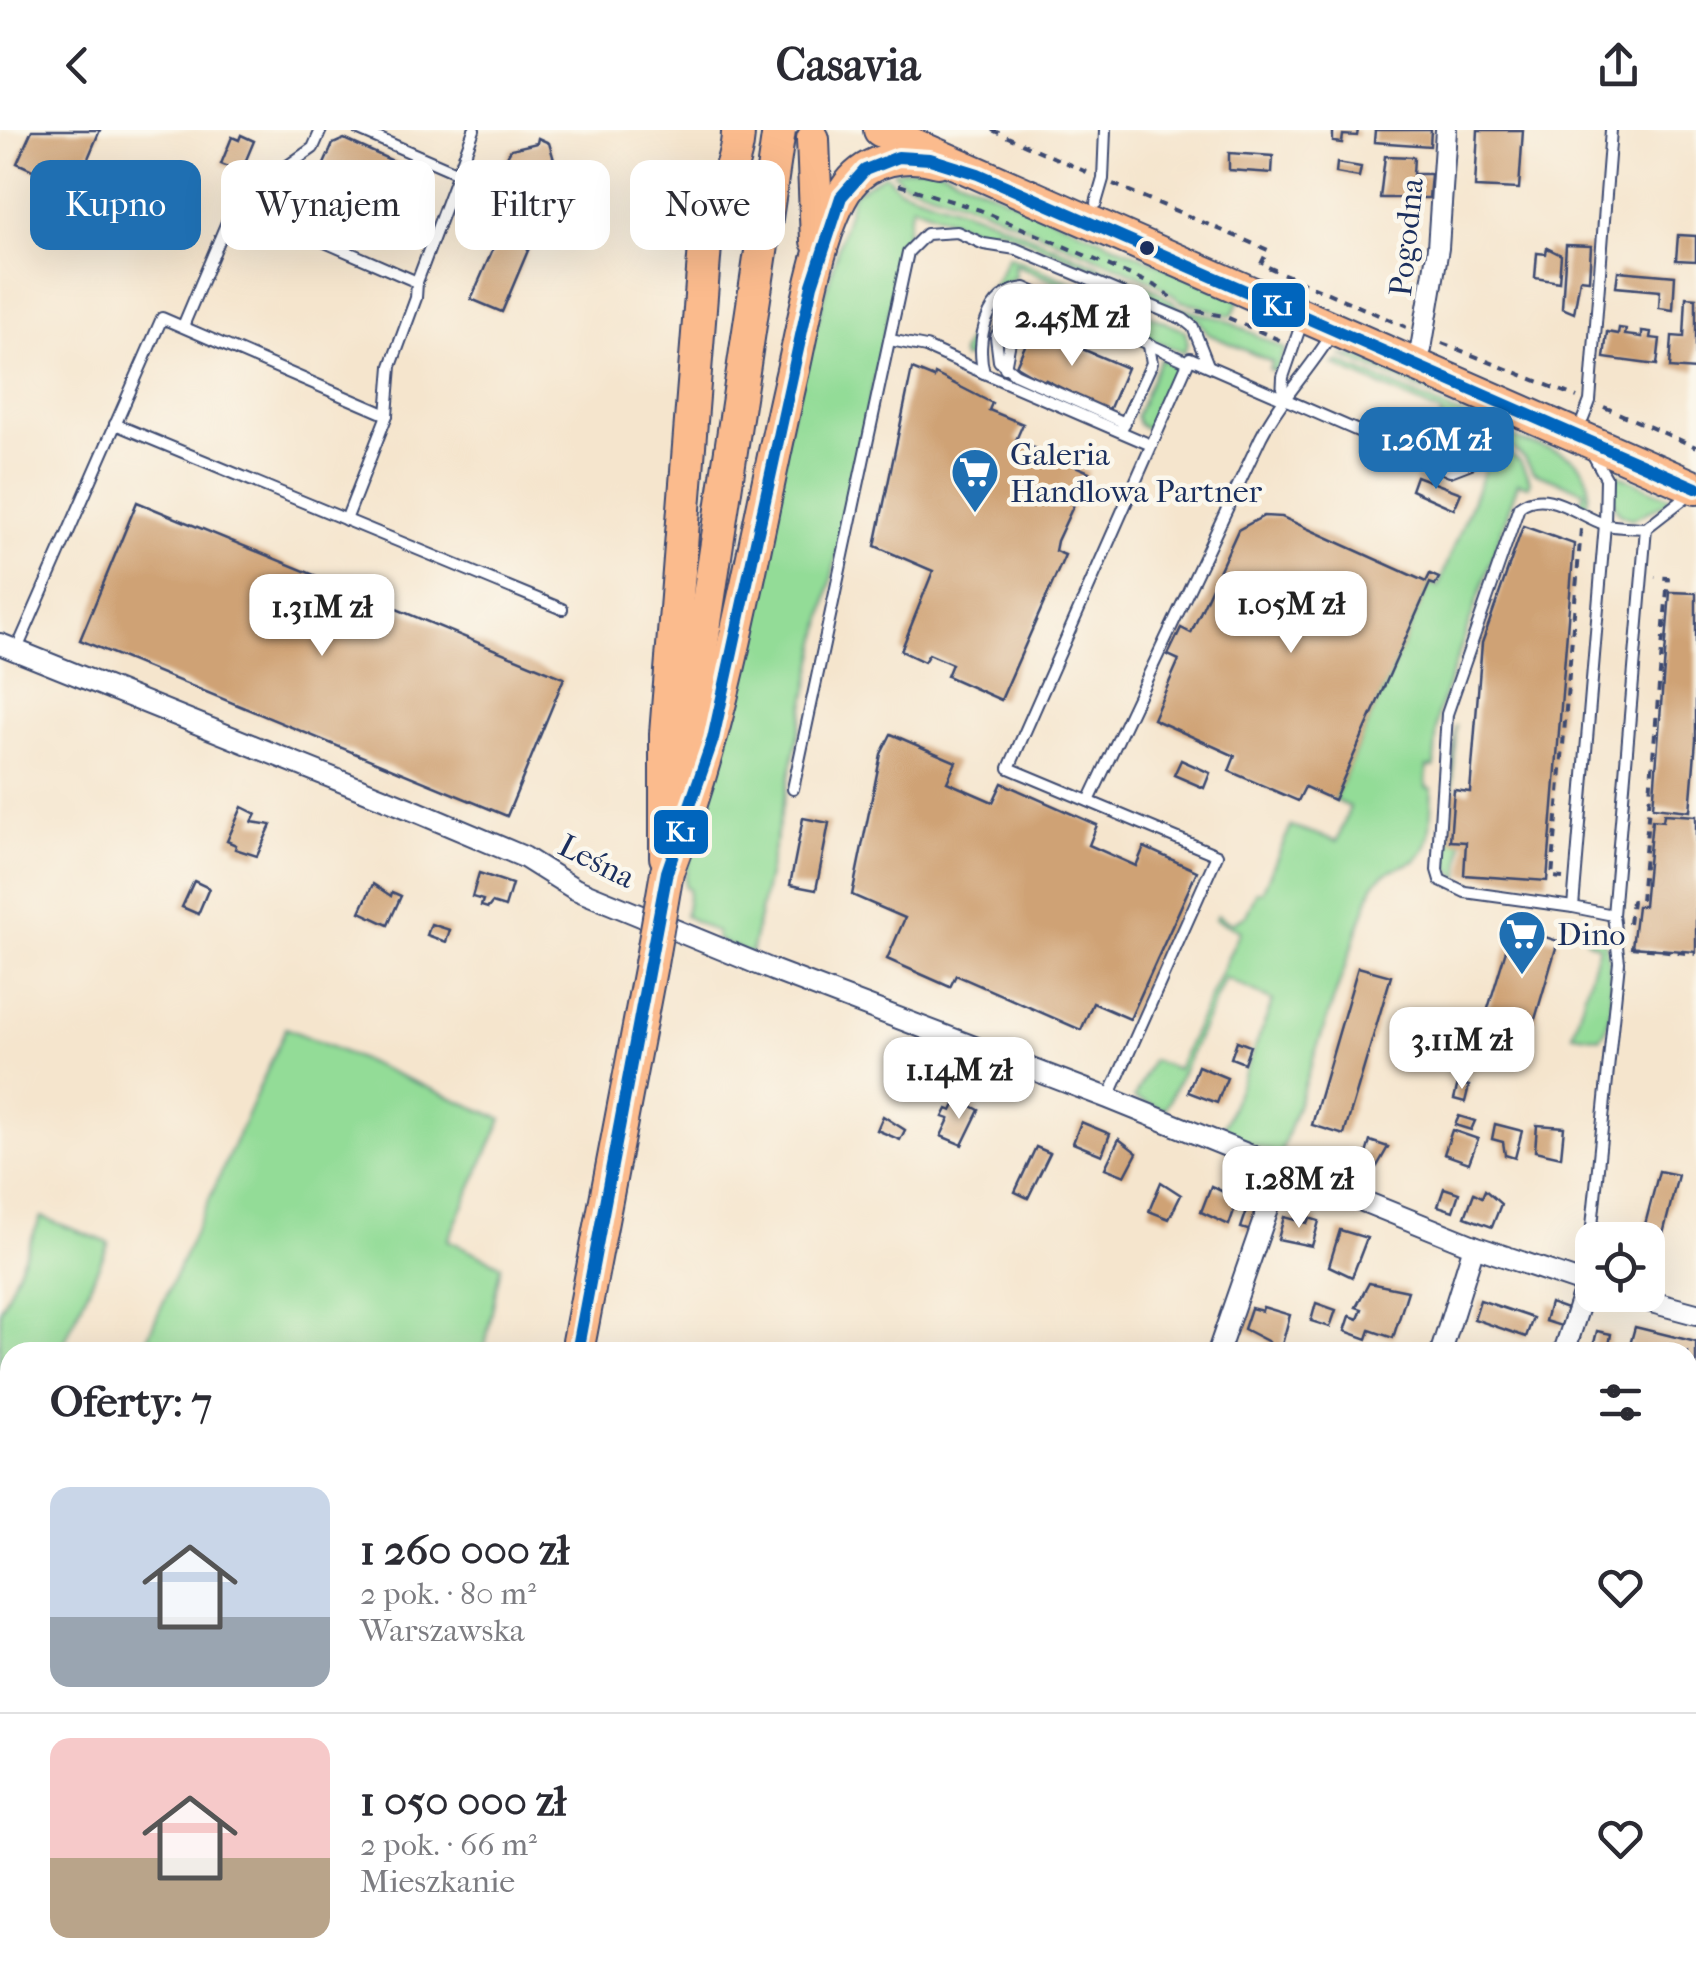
<!DOCTYPE html>
<html lang="pl">
<head>
<meta charset="utf-8">
<style>
	body { margin:0; font-family:"IM FELL French Canon",serif; background:#f7f7f7; color:#2b2b33; height:100vh; display:flex; flex-direction:column; font-size:38px; white-space:nowrap }
	* { box-sizing:border-box; margin:0 }
	p { font-size:32px; color:#7c7c81 }
	.icon { flex:none; width:55px; height:55px; fill:none; stroke:currentColor; stroke-width:2; stroke-linecap:round; stroke-linejoin:round }
	.map { position:relative; flex:1; overflow:hidden }
	.details { position:absolute; left:0px; top:1212px; width:1698px; height:642px; display:flex; flex-direction:column; background:#fff; border-radius:30px 30px 0 0; box-shadow:0 10px 40px #0002 }
	.details>* { flex:none }
	.guide { position:absolute; left:30px; top:30px; width:1000px; height:90px; display:flex; gap:20px }
	.buttons { position:absolute; left:1575px; top:1092px; display:grid; gap:20px }
	.buttons a { display:grid; place-items:center; width:90px; height:90px; border-radius:20px; background:#fff; box-shadow:0 10px 40px #0002; font-size:50px }
	.price { position:absolute; translate:-50% -85px; padding:0 22px; border-radius:20px; background:#fff; color:#222; font-size:32px; line-height:65px; filter:drop-shadow(0 2px 5px #0008) }
	.price::after { content:''; position:absolute; left:50%; top:60px; width:30px; height:22px; margin-left:-15px; background:inherit; clip-path:polygon(0 0,100% 0,50% 100%) }
	.price.active { background:#1f6fb2; color:#fff }
	ul { padding:0; list-style:none }
	li { display:flex; align-items:center; gap:30px; height:250px; padding:0 50px }
	li+li { border-top:2px solid #e1e1e2 }
	li span { display:grid; place-items:center; flex:none; width:280px; height:200px; border-radius:20px; color:#555 }
	li>.icon { margin-inline-start:auto }
	span .icon { width:120px; height:120px; fill:#fffc; stroke-width:1 }
	li b { font-size:42px }
	h2 { display:flex; justify-content:space-between; align-items:center; height:120px; padding:0 50px; font-size:42px }
	.tag { padding:0 35px; border-radius:20px; background:#fff; box-shadow:0 10px 40px #0002; font-size:35px; line-height:90px }
	.tag.active { background:#1f6fb2; color:#fff }
	header { display:flex; justify-content:space-between; align-items:center; height:130px; padding:0 50px; background:#fff; font-size:45px; font-weight:800 }
	.map>svg:first-child { display:block }
	.green { fill:#93dc97; stroke:#57867a; stroke-width:2.5 }
	.lines { fill:none; stroke-linecap:round; stroke-linejoin:round }
	.stream { stroke:#54bad2; stroke-width:5 }
	.building { fill:#cfa274 }
	.service-casing { stroke:#3c4a6f; stroke-width:14 }
	.minor-casing { stroke:#3c4a6f; stroke-width:24 }
	.primary-casing { stroke:#3c4a6f; stroke-width:36 }
	.path { stroke:#3c4a6f; stroke-width:4; stroke-dasharray:8 8; stroke-linecap:butt }
	.service { stroke:#fff; stroke-width:10 }
	.minor { stroke:#fff; stroke-width:20 }
	.primary { stroke:#fbbb8d; stroke-width:32 }
	.primary-bridge-casing { stroke:#3c4a6f; stroke-width:36; stroke-linecap:butt }
	.primary-bridge { stroke:#fbbb8d; stroke-width:32 }
	.bus-1-casing { stroke:#fbf7ec; stroke-width:20 }
	.bus-1 { stroke:#0065bd; stroke-width:12 }
	.bus-dot { fill:#1b2f5e; stroke:#fbf7ec; stroke-width:4 }
	.labels { text-anchor:middle; stroke-width:9; stroke-linejoin:round; paint-order:stroke }
	.street-label { font-size:32px; fill:#1b2f5e; stroke:#fbf7ec }
	.poi-label { font-size:32px; fill:#1b2f5e; stroke:#fbf7ec; text-anchor:start }
	.line-badge { stroke:#fbf7ec; stroke-width:4 }
	.badge-label { font-size:28px; text-anchor:middle; font-weight:bold; fill:#fff }
</style>
</head>
<body>
<header><svg class="icon" aria-label="back" viewBox="0 0 24 24"><path d="M15 5l-7 7 7 7"/></svg>Casavia<svg class="icon" aria-label="share" viewBox="0 0 24 24"><path d="M12 15V3M7 8l5-5 5 5M5 13v7h14v-7"/></svg></header>
<div class="map">
<svg width="1696" height="1854" viewBox="0 0 1696 1854">
	<rect width="100%" height="100%" fill="#fbf7ec"/>
	<filter id="ink" filterUnits="userSpaceOnUse"><feTurbulence type="fractalNoise" baseFrequency=".01" numOctaves="2"/><feDisplacementMap in="SourceGraphic" scale="20" xChannelSelector="R" yChannelSelector="G"/><feConvolveMatrix kernelMatrix="1 2 1 2 8 2 1 2 1" color-interpolation-filters="sRGB"/></filter>
	<filter id="wash" filterUnits="userSpaceOnUse"><feTurbulence type="fractalNoise" baseFrequency=".0048" numOctaves="4" result="noise"/><feDisplacementMap in="SourceGraphic" scale="40" xChannelSelector="R" yChannelSelector="G"/><feGaussianBlur stdDeviation="2.25" result="paint"/><feColorMatrix in="noise" values="0 0 0 0 0 0 0 0 0 0 0 0 0 0 0 0 0 1.4 0 .05"/><feComposite in="paint" operator="in"/></filter>
	<g filter="url(#wash)">
		<rect width="100%" height="100%" fill="#f5e5cd"/>
		<!-- green -->
		<g class="green">
			<polygon points="930,35 1240,169 1232,186 1181,171 1156,153 982,78 902,52 893,42"/>
			<polygon points="885,44 898,58 989,88 1156,160 1181,178 1223,189 1285,219 1276,242 1269,239 1272,232 1208,204 1198,189 1135,161 1132,154 995,97 990,106 912,75 751,824 716,809 717,803 685,786 689,759 685,757 685,748 788,297 853,64"/>
			<path d="M1008,126L1123,174L1120,180L1014,134L1015,147C990,163 969,195 972,226L963,229L961,223Z"/>
			<polygon points="1128,176 1185,201 1188,213 1184,223 1150,209 1142,190 1125,182"/>
			<polygon points="1340,225 1361,227 1493,286 1492,290"/>
			<polygon points="1160,229 1178,235 1148,299 1139,295 1136,286"/>
			<polygon points="1340,232 1489,297 1476,312 1466,315 1435,302 1442,284 1334,235"/>
			<path d="M1501,301C1512,305 1519,311 1528,313C1561,321 1599,329 1586,376L1580,373L1584,361L1533,342L1524,327L1498,308Z"/>
			<path d="M1495,314L1520,331L1530,351L1529,356L1518,353L1438,583L1434,637H1427L1426,657L1432,659C1430,680 1435,721 1412,732C1395,740 1385,739 1373,756L1280,1025L1221,1004L1273,871L1225,848L1165,980L1134,968L1152,930L1177,939L1240,801L1215,789L1217,785L1231,793L1246,785L1257,761L1262,762L1291,696L1337,711L1350,677L1334,670L1430,453L1438,457Z"/>
			<path d="M1610,341L1673,369L1633,389C1604,382 1618,363 1610,341Z"/>
			<polygon points="1456,595 1450,710 1462,712 1460,749 1447,736 1443,723"/>
			<path d="M1598,795C1612,816 1618,891 1600,908L1573,904L1599,816L1586,810L1585,804Z"/>
			<polygon points="286,898 502,989 448,1110 501,1135 484,1222 141,1222"/>
			<polygon points="41,1087 109,1113 60,1222 10,1222 10,1336 0,1358 0,1181"/>
			<polygon points="10,1517 10,1845 79,1845 50,1854 0,1854 0,1539"/>
		</g>
		<g class="lines">
			<!-- stream -->
			<g class="stream">
				<polyline points="1688,1503 1696,1502"/>
				<polyline points="76,1854 105,1845"/>
			</g>
		</g>
		<g id="blocks">
			<!-- building -->
			<g class="building">
				<polygon points="32,0 100,0 75,59 17,33"/>
				<polygon points="1333,0 1358,0 1357,6 1343,5 1342,13 1333,12"/>
				<polygon points="1375,0 1431,0 1430,16 1374,12"/>
				<polygon points="1478,0 1523,0 1519,59 1475,57"/>
				<polygon points="241,5 254,11 241,42 221,34 232,7 239,10"/>
				<polygon points="538,8 549,13 559,47 502,182 471,169 517,64 493,53 511,19 537,13"/>
				<polygon points="344,9 404,36 409,47 393,84 370,93 318,70 313,59 333,14"/>
				<polygon points="1229,23 1273,26 1272,43 1229,40"/>
				<polygon points="1385,26 1414,27 1413,44 1431,44 1429,68 1380,68"/>
				<polygon points="1337,33 1361,37 1359,47 1336,43"/>
				<polygon points="1678,105 1696,106 1696,131 1676,130"/>
				<polygon points="1566,115 1591,116 1589,150 1580,149 1574,183 1562,178"/>
				<polygon points="1547,118 1561,125 1559,152 1535,148 1537,123 1546,124"/>
				<polygon points="1618,141 1675,146 1673,180 1659,178 1660,161 1616,157"/>
				<polygon points="1686,167 1696,168 1696,240 1670,238 1672,206 1684,207"/>
				<polygon points="1033,198 1127,238 1110,278 1104,280 1046,250 1045,253 1016,236"/>
				<polygon points="1619,198 1626,199 1625,205 1642,207 1642,201 1651,202 1650,208 1660,209 1657,235 1604,228 1607,202 1618,204"/>
				<polygon points="912,239 934,248 935,244 992,273 989,280 1023,294 1016,310 1089,342 1057,411 1055,421 1065,425 1001,570 947,546 952,534 929,524 924,532 901,521 933,441 875,416"/>
				<polygon points="1416,346 1461,363 1454,379 1411,360"/>
				<polygon points="137,372 564,548 507,686 80,510"/>
				<polygon points="1264,386 1282,387 1426,452 1430,444 1439,448 1435,455 1430,453 1334,670 1305,657 1298,671 1229,641 1235,626 1153,589 1179,530 1168,525 1181,498 1191,503 1238,400"/>
				<polygon points="1523,396 1574,414 1547,751 1464,745 1466,712 1450,711 1454,660 1470,662 1482,513"/>
				<polygon points="1670,462 1696,463 1696,610 1690,681 1653,677"/>
				<polygon points="891,604 956,632 947,652 993,672 1002,653 1097,695 1089,715 1136,736 1144,717 1197,741 1130,889 1093,873 1081,900 956,845 950,857 887,829 905,788 852,765 881,624"/>
				<polygon points="1181,630 1210,643 1204,658 1174,645"/>
				<polygon points="242,677 256,684 252,692 271,695 257,726 235,719 236,715 227,711"/>
				<polygon points="1664,684 1696,686 1696,822 1632,817 1637,776 1644,776 1652,690 1663,691"/>
				<polygon points="803,688 829,693 816,760 790,755"/>
				<polygon points="479,743 512,754 505,777 492,773 488,778 481,776 483,770 472,767"/>
				<polygon points="194,751 209,758 198,784 182,777"/>
				<polygon points="373,754 391,766 392,762 401,766 388,795 360,782"/>
				<polygon points="431,794 450,800 446,812 427,805"/>
				<polygon points="1513,797 1558,811 1533,896 1504,887 1500,900 1483,895"/>
				<polygon points="1358,837 1391,846 1344,1005 1312,995"/>
				<polygon points="1237,911 1250,916 1244,933 1231,928"/>
				<polygon points="1198,936 1227,948 1217,973 1188,962"/>
				<polygon points="1458,953 1469,956 1465,972 1454,969"/>
				<polygon points="958,969 979,980 962,1015 941,1006 949,989 943,987 947,979 952,981"/>
				<polygon points="883,986 905,1000 900,1010 877,1000"/>
				<polygon points="1459,986 1475,991 1471,1000 1455,995"/>
				<polygon points="1081,992 1110,1004 1102,1025 1073,1013"/>
				<polygon points="1495,994 1522,1001 1515,1028 1505,1025 1503,1012 1492,1009"/>
				<polygon points="1537,995 1564,997 1561,1027 1535,1021"/>
				<polygon points="1452,1000 1478,1009 1469,1033 1444,1024"/>
				<polygon points="1119,1009 1137,1023 1125,1046 1105,1038"/>
				<polygon points="1370,1011 1388,1017 1376,1038 1363,1034"/>
				<polygon points="1036,1017 1050,1023 1028,1068 1015,1062"/>
				<polygon points="1659,1041 1678,1045 1658,1124 1648,1121 1648,1110 1641,1110"/>
				<polygon points="1161,1052 1181,1065 1169,1089 1149,1081"/>
				<polygon points="1211,1056 1238,1069 1229,1095 1201,1082"/>
				<polygon points="1444,1058 1459,1063 1453,1081 1438,1076"/>
				<polygon points="1485,1060 1501,1074 1492,1097 1465,1087 1474,1063 1482,1067"/>
				<polygon points="1251,1068 1262,1071 1251,1101 1241,1098"/>
				<polygon points="1284,1087 1307,1093 1309,1088 1319,1091 1312,1116 1278,1109"/>
				<polygon points="1340,1100 1367,1108 1352,1147 1329,1136"/>
				<polygon points="1369,1153 1408,1161 1393,1208 1370,1200 1367,1209 1345,1201 1350,1186 1358,1189 1362,1179 1356,1177"/>
				<polygon points="1480,1170 1533,1188 1526,1207 1474,1189"/>
				<polygon points="1316,1173 1336,1180 1330,1197 1311,1191"/>
				<polygon points="1550,1173 1567,1179 1561,1196 1545,1191"/>
				<polygon points="1263,1177 1290,1185 1280,1222 1266,1222 1269,1212 1244,1199 1251,1178 1262,1181"/>
				<polygon points="1635,1197 1696,1212 1696,1265 1688,1263 1688,1222 1628,1222"/>
				<polygon points="1597,1201 1611,1204 1608,1222 1592,1221"/>
				<polygon points="1688,1570 1696,1571 1696,1599 1688,1598"/>
				<polygon points="1695,1672 1696,1753 1688,1776 1688,1687"/>
				<polygon points="1688,1842 1696,1845 1696,1854 1654,1854 1657,1845"/>
				<polygon points="1181,1845 1248,1845 1245,1854 1206,1854"/>
				<polygon points="1309,1845 1339,1845 1336,1853 1327,1850 1326,1854 1308,1850"/>
				<polygon points="1356,1845 1383,1845 1380,1854 1354,1854"/>
			</g>
		</g>
	</g>
	<g filter="url(#ink)">
		<use href="#blocks" fill-opacity="0" stroke="#3c4a6f" stroke-width="2.5"/>
		<g class="lines">
			<!-- service casing -->
			<g class="service-casing">
				<g id="service">
					<polyline points="321,0 313,18 235,73 417,152 474,0"/>
					<polyline points="359,0 458,43"/>
					<polyline points="1096,73 1103,49 1105,0"/>
					<polyline points="1061,174 1006,187 996,207 999,231 1015,244 1125,293"/>
					<polyline points="183,196 235,73"/>
					<polyline points="890,210 926,217 984,243"/>
					<polyline points="1005,238 1011,206 1039,179"/>
					<polyline points="1282,267 1283,247 1302,192"/>
					<polyline points="1583,289 1590,271 1611,0"/>
					<polyline points="115,294 562,479"/>
					<polyline points="1122,298 1152,233 1149,216"/>
					<path d="M1151,315L984,243C975,212 986,161 1025,158L1188,232"/>
					<polyline points="1592,323 1606,348 1605,394 1573,777 1613,785"/>
					<polyline points="346,390 387,285 391,236 416,168 417,152"/>
					<polyline points="17,519 162,188 387,285"/>
					<polyline points="793,659 908,122 926,104 957,102 984,114 1016,119 1183,189 1193,197 1208,235"/>
					<path d="M1089,671L1261,307C1281,268 1310,240 1333,202"/>
					<path d="M1573,777L1465,762L1440,750L1437,740L1447,584L1519,377C1546,356 1577,385 1604,394C1616,398 1633,397 1646,398"/>
					<polyline points="1109,967 1217,725 1009,638 1190,228 1450,341 1476,331 1505,277"/>
					<polyline points="1586,1155 1619,832 1613,785 1646,398 1691,363"/>
					<polyline points="1688,1631 1696,1629"/>
					<polyline points="1688,1785 1696,1781"/>
				</g>
			</g>
			<!-- minor casing -->
			<g class="minor-casing">
				<g id="minor">
					<polyline points="1421,219 1438,118 1446,0"/>
					<polyline points="0,514 415,681 524,727 575,759 775,841 1108,968 1474,1116 1592,1156"/>
					<polyline points="1625,1165 1696,1184"/>
					<polyline points="1218,1222 1282,1038"/>
					<polyline points="1441,1222 1474,1116"/>
					<polyline points="1564,1222 1586,1155"/>
					<polyline points="1688,1522 1696,1520"/>
					<polyline points="1132,1854 1135,1845"/>
					<polyline points="1402,1854 1404,1845"/>
				</g>
			</g>
			<!-- primary casing -->
			<g class="primary-casing">
				<g id="primary">
					<polyline points="880,0 1696,358"/>
					<polyline points="813,9 817,111"/>
					<polyline points="683,638 764,102"/>
					<path d="M666,727V604L705,116C711,76 739,35 738,0"/>
					<path d="M667,742C730,579 754,405 794,236C805,187 820,94 849,55C869,28 908,22 938,31"/>
					<polyline points="577,1222 651,834"/>
					<polyline points="444,1854 445,1845"/>
				</g>
			</g>
			<!-- path -->
			<g class="path">
				<polyline points="992,0 1091,44"/>
				<polyline points="1113,54 1268,120 1261,134 1406,197"/>
				<polyline points="899,55 980,80 1156,156 1171,167"/>
				<polyline points="1197,181 1224,186 1282,211"/>
				<polyline points="1442,213 1577,267"/>
				<polyline points="1604,277 1696,317"/>
				<polyline points="1563,748 1552,747 1581,399"/>
				<polyline points="1629,793 1632,771 1641,771 1668,448 1655,447"/>
				<polyline points="1630,817 1696,824"/>
			</g>
			<!-- service -->
			<use href="#service" class="service"/>
			<!-- minor -->
			<use href="#minor" class="minor"/>
			<!-- primary -->
			<use href="#primary" class="primary"/>
			<!-- primary-bridge casing -->
			<g class="primary-bridge-casing">
				<g id="primary-bridge">
					<polyline points="764,102 779,0"/>
					<polyline points="651,834 667,742"/>
				</g>
			</g>
			<!-- primary-bridge -->
			<use href="#primary-bridge" class="primary-bridge"/>
			<!-- bus-1 casing -->
			<g class="bus-1-casing">
				<polyline id="bus-1" points="577,1222 667,742 713,609 812,155 841,67 865,40 898,27 930,29 978,44 1696,358"/>
			</g>
			<!-- bus-1 -->
			<use href="#bus-1" class="bus-1"/>
		</g>
	</g>
	<!-- icons -->
	<defs>
		<g id="supermarket-pin" transform="scale(2.5)"><path d="M0 17L-7.5 6A9.5 9.5 0 1 1 7.5 6Z" fill="#1f6fb2" stroke="#fbf7ec"/><path d="M-6-5.5h2.5l.6 2H6L4.5 2H-2.5L-4.4-4H-6ZM-1.5 3.2a1.3 1.3 0 1 0 .1 0ZM3 3.2a1.3 1.3 0 1 0 .1 0Z" fill="#fff"/></g>
	</defs>
	<g fill-rule="evenodd">
		<use href="#supermarket-pin" x="975" y="342"/>
		<use href="#supermarket-pin" x="1522" y="804"/>
	</g>
	<!-- markers -->
	<circle class="bus-dot" cx="1147" cy="118" r="9"/>
	<g class="labels">
		<!-- street labels -->
		<g class="street-label">
			<text transform="translate(1406 107) rotate(-84)" y="11">Pogodna</text>
			<text transform="translate(597 731) rotate(27)" y="11">Leśna</text>
		</g>
		<!-- poi labels -->
		<g class="poi-label">
			<text x="1010" y="335">Galeria<tspan x="1010" dy="37">Handlowa Partner</tspan></text>
			<text x="1557" y="815">Dino</text>
		</g>
	</g>
	<g class="line-badge">
		<rect x="1250" y="151" width="57" height="48" rx="10" fill="#0065bd"/>
		<rect x="652" y="678" width="58" height="48" rx="10" fill="#0065bd"/>
	</g>
	<g class="badge-label">
		<text x="1278" y="185">K1</text>
		<text x="681" y="711">K1</text>
	</g>
</svg>
<div class="buttons">
<a><svg class="icon" aria-label="locate" viewBox="0 0 24 24"><circle cx="12" cy="12" r="6"/><path d="M12 2v4M12 18v4M2 12h4M18 12h4"/></svg></a>
</div>
<b class="price" style="left:1072px;top:239px">2.45M zł</b>
<b class="price active" style="left:1436px;top:362px">1.26M zł</b>
<b class="price" style="left:1291px;top:526px">1.05M zł</b>
<b class="price" style="left:322px;top:529px">1.31M zł</b>
<b class="price" style="left:1462px;top:962px">3.11M zł</b>
<b class="price" style="left:959px;top:992px">1.14M zł</b>
<b class="price" style="left:1299px;top:1101px">1.28M zł</b>
<div class="guide">
<a class="tag active">Kupno</a>
<a class="tag">Wynajem</a>
<a class="tag">Filtry</a>
<a class="tag">Nowe</a>
</div>
<section class="details">
<h2>Oferty: 7<svg class="icon" aria-label="filters" viewBox="0 0 24 24"><path d="M4 7h16M4 17h16"/><circle cx="9" cy="7" r="2"/><circle cx="15" cy="17" r="2"/></svg></h2>
<ul>
<li><span style="background:linear-gradient(#c9d6e8 65%,#9aa5b1 0)"><svg class="icon" aria-label="home" viewBox="0 0 24 24"><path d="M3 11l9-7 9 7M6 9v11h12V9"/></svg></span><div><b>1 260 000 zł</b><p>2 pok. · 80 m²</p><p>Warszawska</p></div><svg class="icon" aria-label="heart" viewBox="0 0 24 24"><path d="M12 20l-8-8c-3-5 5-10 8-4 3-6 11-1 8 4z"/></svg></li>
<li><span style="background:linear-gradient(#f6c9c9 60%,#b9a48a 0)"><svg class="icon" aria-label="home" viewBox="0 0 24 24"><path d="M3 11l9-7 9 7M6 9v11h12V9"/></svg></span><div><b>1 050 000 zł</b><p>2 pok. · 66 m²</p><p>Mieszkanie</p></div><svg class="icon" aria-label="heart" viewBox="0 0 24 24"><path d="M12 20l-8-8c-3-5 5-10 8-4 3-6 11-1 8 4z"/></svg></li>
</ul>
</section>
</div>
</body>
</html>
